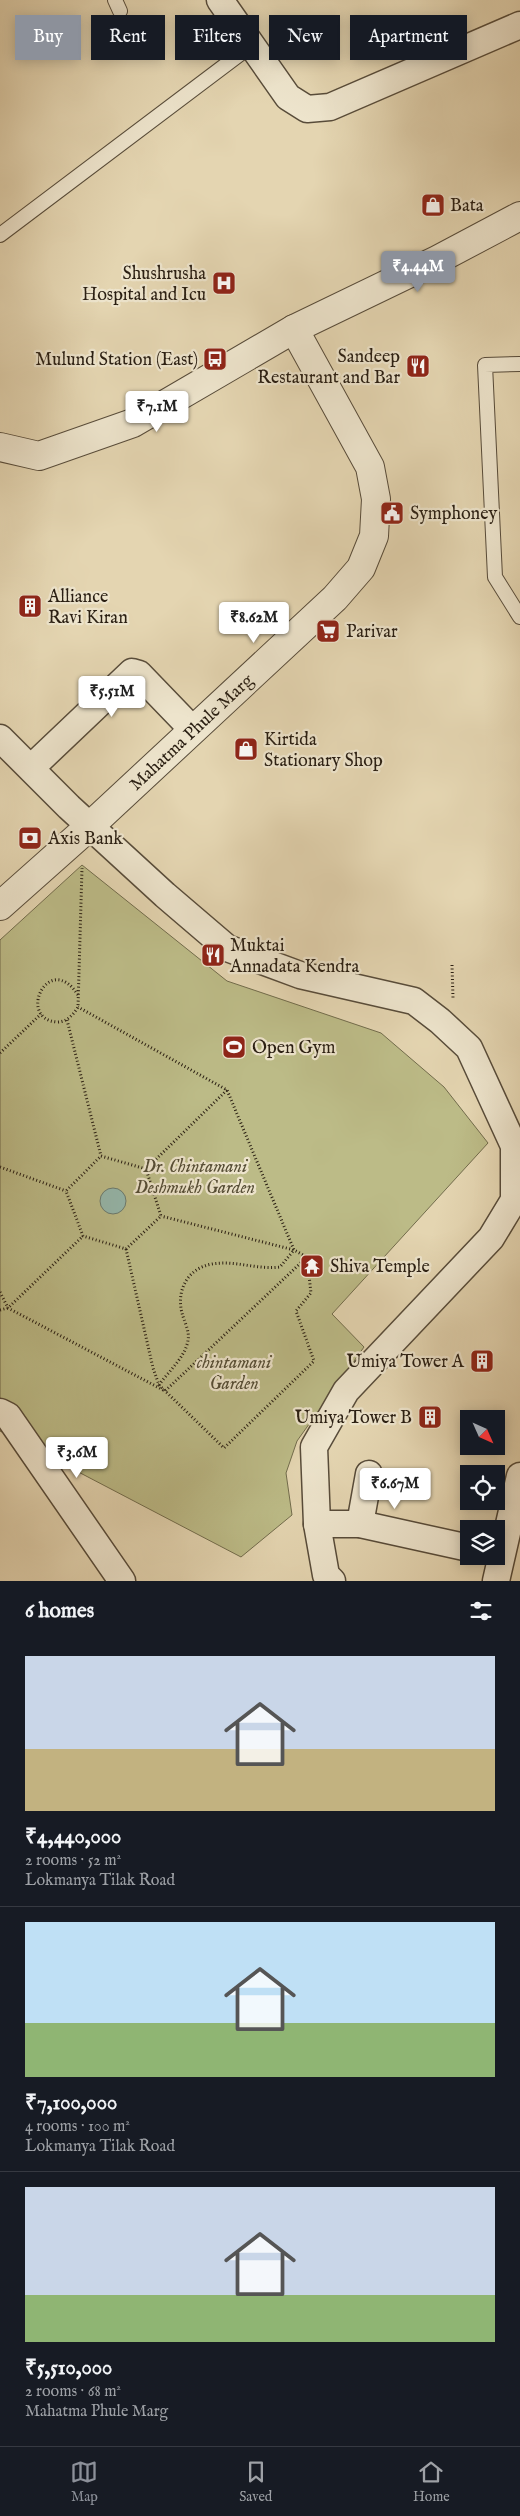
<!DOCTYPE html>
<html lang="en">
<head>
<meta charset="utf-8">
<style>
	body { margin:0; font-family:"IM FELL English",serif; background:#242831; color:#f1f3f6; height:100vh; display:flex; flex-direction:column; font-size:19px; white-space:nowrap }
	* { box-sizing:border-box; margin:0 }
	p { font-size:16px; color:#9ea1a6 }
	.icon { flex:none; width:28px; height:28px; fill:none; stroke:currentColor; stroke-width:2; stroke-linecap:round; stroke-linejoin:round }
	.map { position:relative; height:1581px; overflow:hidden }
	.side { display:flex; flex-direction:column; background:#171b24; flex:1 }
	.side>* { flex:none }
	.banner { position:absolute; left:15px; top:15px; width:490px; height:45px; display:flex; gap:10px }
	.needle { width:32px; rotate:135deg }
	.fabs { position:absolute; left:460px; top:1410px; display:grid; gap:10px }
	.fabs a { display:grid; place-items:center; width:45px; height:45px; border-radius:0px; background:#171b24; box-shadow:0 2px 12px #0003; font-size:25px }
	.price { position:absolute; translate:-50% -42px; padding:0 11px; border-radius:5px; background:#fff; color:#222; font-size:16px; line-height:32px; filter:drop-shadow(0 1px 2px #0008) }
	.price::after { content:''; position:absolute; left:50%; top:30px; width:15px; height:11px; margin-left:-8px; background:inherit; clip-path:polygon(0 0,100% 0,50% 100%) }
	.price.active { background:#8c9099; color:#fff }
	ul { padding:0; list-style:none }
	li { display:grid; align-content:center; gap:10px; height:265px; padding:0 25px }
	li+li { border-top:1px solid #363941 }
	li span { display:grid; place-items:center; height:155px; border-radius:0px; color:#555 }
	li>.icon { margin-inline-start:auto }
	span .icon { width:90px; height:90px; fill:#fffc; stroke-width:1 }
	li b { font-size:21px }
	h2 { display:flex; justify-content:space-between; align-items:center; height:60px; padding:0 25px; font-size:21px }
	.pill { padding:0 18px; border-radius:0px; background:#171b24; box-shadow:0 2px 12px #0003; font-size:18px; line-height:45px }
	.pill.active { background:#8c9099; color:#fff }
	.dock { display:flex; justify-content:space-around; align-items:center; height:70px; border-top:1px solid #363941; background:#171b24; font-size:14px; color:#9ea1a6 }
	.dock a { display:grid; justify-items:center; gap:2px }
	.dock .active { color:#8c9099 }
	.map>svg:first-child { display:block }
	.green { fill:#bcbb87; stroke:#726c4c }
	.water { fill:#95b8ad; stroke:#6a7a6f }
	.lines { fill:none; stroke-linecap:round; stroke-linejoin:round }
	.service-casing { stroke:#584c3a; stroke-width:16 }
	.minor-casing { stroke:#584c3a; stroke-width:29 }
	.tertiary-casing { stroke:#584c3a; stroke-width:30 }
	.path { stroke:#291e12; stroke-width:3; stroke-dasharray:1 2.5; stroke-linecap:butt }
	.service { stroke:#ede4cc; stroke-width:14 }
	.minor { stroke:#ede4cc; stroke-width:26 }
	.tertiary { stroke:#ede4cc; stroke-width:28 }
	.labels { text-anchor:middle; stroke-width:4.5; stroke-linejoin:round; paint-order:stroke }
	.poi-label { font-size:18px; fill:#291e12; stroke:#ede4cc; text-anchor:start }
	.street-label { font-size:18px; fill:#291e12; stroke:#ede4cc }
	.park-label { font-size:18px; font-style:italic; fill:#554d35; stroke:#ede4cc }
</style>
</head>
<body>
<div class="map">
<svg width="520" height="1581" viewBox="0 0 520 1581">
	<rect width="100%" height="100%" fill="#e4d5b1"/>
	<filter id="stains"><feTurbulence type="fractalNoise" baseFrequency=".004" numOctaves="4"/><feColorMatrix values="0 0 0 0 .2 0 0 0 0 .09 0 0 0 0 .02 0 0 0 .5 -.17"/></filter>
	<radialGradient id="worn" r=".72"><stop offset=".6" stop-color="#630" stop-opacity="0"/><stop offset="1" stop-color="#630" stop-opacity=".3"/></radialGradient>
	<!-- green -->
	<polygon class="green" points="82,865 227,981 381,1033 444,1087 488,1143 332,1314 364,1347 297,1441 286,1473 292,1515 241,1557 0,1431 0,940"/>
	<!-- water -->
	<circle class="water" cx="113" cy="1201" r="13"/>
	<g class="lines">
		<!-- service casing -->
		<g class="service-casing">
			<g id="service">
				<polyline points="115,0 120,11"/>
				<polyline points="0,235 252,45"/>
				<polyline points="520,364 485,365 495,577 520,617"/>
			</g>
		</g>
		<!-- minor casing -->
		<g class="minor-casing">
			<g id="minor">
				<polyline points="220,0 288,97 307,109 330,107 520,25"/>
				<polyline points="0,738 69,807 165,895 227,948 300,975 414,1001 440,1021 469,1048 514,1146 514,1200 491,1238 346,1391 314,1447 317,1524 326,1575 332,1581"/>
				<polyline points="31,768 132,672 139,674 193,730"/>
				<polyline points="0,1412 8,1416 122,1581"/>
				<polyline points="317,1524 360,1524 469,1548"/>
				<polyline points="360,1524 369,1474"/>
				<polyline points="496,1581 520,1476"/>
			</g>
		</g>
		<!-- tertiary casing -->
		<g class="tertiary-casing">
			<g id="tertiary">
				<polyline points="0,447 39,456 133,423 294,329 437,260 520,216"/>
				<polyline points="0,906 90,826 335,598 361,568 374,536 376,499 370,467 294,329"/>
			</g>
		</g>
		<!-- path -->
		<g class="path">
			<polyline points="452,965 453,998"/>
			<path d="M78,995C49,950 16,1019 57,1022C67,1022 73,1015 78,1007L82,868"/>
			<polyline points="67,1020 101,1156"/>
			<polyline points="0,1053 41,1014"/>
			<polygon points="101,1156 146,1169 161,1216 126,1249 83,1236 66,1191"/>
			<polyline points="0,1167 66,1191"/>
			<polyline points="146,1169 227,1090"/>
			<polyline points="126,1249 153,1368 159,1385 224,1448 314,1361 296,1311 311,1293 307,1258"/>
			<polyline points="0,1292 8,1308 165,1391 307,1257 294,1250 227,1090 78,1007"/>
			<polyline points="0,1310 8,1308 83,1236"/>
			<path d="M159,1385C169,1371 186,1356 188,1340C190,1332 184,1321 182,1313C176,1290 188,1268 212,1264C235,1260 257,1270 280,1267L294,1250L161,1216"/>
		</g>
		<!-- service -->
		<use href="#service" class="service"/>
		<!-- minor -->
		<use href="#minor" class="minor"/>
		<!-- tertiary -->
		<use href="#tertiary" class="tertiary"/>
	</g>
	<!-- icons -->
	<defs>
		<g id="shop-square" transform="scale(1.25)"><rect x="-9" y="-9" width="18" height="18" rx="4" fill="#8f2418" stroke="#ede4cc"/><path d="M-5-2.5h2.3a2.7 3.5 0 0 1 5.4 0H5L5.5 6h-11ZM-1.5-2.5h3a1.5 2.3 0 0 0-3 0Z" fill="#fff"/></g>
		<g id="hospital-square" transform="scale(1.25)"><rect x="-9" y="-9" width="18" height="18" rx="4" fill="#8f2418" stroke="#ede4cc"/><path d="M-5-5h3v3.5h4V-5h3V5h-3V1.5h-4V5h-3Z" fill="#fff"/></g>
		<g id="bus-square" transform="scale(1.25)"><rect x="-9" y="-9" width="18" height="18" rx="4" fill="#8f2418" stroke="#ede4cc"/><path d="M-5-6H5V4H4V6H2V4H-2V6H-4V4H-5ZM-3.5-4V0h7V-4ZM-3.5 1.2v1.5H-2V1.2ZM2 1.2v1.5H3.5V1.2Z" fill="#fff"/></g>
		<g id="restaurant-square" transform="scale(1.25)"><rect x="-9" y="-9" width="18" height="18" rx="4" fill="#8f2418" stroke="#ede4cc"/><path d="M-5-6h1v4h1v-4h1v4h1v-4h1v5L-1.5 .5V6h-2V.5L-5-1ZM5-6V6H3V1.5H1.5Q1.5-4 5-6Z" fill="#fff"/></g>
		<g id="civic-square" transform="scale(1.25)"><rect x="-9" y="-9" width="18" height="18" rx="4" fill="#8f2418" stroke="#ede4cc"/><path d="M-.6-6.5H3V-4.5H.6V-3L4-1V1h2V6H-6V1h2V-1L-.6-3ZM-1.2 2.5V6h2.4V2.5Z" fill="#fff"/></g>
		<g id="building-square" transform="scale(1.25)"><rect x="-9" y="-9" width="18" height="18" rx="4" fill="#8f2418" stroke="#ede4cc"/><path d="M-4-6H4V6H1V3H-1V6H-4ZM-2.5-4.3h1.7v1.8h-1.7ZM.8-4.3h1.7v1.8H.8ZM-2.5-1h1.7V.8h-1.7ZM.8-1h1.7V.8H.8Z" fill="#fff"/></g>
		<g id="supermarket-square" transform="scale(1.25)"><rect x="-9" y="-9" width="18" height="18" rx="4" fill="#8f2418" stroke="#ede4cc"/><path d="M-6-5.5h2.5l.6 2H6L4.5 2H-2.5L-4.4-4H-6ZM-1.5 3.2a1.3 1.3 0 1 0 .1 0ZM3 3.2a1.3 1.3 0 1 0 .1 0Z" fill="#fff"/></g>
		<g id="bank-square" transform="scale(1.25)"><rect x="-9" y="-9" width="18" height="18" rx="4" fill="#8f2418" stroke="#ede4cc"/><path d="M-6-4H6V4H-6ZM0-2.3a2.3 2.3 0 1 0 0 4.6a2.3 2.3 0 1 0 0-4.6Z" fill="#fff"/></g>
		<g id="stadium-square" transform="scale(1.25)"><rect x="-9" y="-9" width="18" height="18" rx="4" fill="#8f2418" stroke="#ede4cc"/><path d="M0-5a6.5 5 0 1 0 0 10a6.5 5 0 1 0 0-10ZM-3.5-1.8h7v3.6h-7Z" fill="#fff"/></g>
		<g id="temple-square" transform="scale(1.25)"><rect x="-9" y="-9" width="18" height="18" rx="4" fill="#8f2418" stroke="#ede4cc"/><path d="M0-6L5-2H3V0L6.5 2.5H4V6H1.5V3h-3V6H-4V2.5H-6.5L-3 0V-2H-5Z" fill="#fff"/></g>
	</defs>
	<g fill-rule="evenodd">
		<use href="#shop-square" x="433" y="205"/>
		<use href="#hospital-square" x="224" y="283"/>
		<use href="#bus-square" x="215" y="359"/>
		<use href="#restaurant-square" x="418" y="366"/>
		<use href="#civic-square" x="392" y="513"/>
		<use href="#building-square" x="30" y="606"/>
		<use href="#supermarket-square" x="328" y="631"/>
		<use href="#shop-square" x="246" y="749"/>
		<use href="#bank-square" x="30" y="838"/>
		<use href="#restaurant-square" x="213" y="955"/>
		<use href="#stadium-square" x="234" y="1047"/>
		<use href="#temple-square" x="312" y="1266"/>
		<use href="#building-square" x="482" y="1361"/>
		<use href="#building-square" x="430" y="1417"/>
	</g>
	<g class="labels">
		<!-- poi labels -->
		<g class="poi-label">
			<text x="450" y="211">Bata</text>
			<text x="206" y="279" text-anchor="end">Shushrusha<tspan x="206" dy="21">Hospital and Icu</tspan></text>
			<text x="400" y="362" text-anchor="end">Sandeep<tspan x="400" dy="21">Restaurant and Bar</tspan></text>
			<text x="198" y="365" text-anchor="end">Mulund Station (East)</text>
			<text x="410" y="519">Symphoney</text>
			<text x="48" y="602">Alliance<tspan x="48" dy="21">Ravi Kiran</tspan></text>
			<text x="346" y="637">Parivar</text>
			<text x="264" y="745">Kirtida<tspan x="264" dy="21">Stationary Shop</tspan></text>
			<text x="48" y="844">Axis Bank</text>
			<text x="230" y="951">Muktai<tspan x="230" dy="21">Annadata Kendra</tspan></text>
			<text x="252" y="1053">Open Gym</text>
			<text x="330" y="1272">Shiva Temple</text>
			<text x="464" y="1367" text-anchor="end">Umiya Tower A</text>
			<text x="412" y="1423" text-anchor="end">Umiya Tower B</text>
		</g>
		<!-- street labels -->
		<g class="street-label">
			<text transform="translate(191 732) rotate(-43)" y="6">Mahatma Phule Marg</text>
		</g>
		<!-- park labels -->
		<g class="park-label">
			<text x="195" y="1172">Dr. Chintamani<tspan x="195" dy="21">Deshmukh Garden</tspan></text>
			<text x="234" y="1368">chintamani<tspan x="234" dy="21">Garden</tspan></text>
		</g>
	</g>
	<rect width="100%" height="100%" filter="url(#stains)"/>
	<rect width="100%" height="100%" fill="url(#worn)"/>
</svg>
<div class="fabs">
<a><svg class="needle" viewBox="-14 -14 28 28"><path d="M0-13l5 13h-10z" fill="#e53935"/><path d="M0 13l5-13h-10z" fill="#9ea1a6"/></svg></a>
<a><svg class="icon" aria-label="locate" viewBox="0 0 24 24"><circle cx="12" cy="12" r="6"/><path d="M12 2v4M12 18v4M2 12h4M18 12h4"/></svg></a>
<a><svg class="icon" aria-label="layers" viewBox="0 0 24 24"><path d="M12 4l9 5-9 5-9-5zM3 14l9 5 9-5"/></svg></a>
</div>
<b class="price active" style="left:418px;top:293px">₹4.44M</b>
<b class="price" style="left:157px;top:433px">₹7.1M</b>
<b class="price" style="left:254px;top:644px">₹8.62M</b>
<b class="price" style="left:112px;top:718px">₹5.51M</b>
<b class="price" style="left:77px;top:1479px">₹3.6M</b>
<b class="price" style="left:395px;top:1510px">₹6.67M</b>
<div class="banner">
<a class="pill active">Buy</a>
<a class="pill">Rent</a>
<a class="pill">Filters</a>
<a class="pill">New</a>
<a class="pill">Apartment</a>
</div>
</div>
<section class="side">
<h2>6 homes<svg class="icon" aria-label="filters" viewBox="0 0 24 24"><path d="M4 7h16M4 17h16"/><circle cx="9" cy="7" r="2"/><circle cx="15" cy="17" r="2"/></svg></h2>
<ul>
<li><span style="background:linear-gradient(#c9d6e8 60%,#c2b280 0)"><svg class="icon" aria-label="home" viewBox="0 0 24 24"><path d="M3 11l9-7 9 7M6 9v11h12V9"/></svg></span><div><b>₹4,440,000</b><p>2 rooms · 52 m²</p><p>Lokmanya Tilak Road</p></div></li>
<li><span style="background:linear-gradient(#bfe0f5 65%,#8fb573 0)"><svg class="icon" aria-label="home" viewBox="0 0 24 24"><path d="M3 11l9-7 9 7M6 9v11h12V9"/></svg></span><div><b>₹7,100,000</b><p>4 rooms · 100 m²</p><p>Lokmanya Tilak Road</p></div></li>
<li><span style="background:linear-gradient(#c9d6e8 70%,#8fb573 0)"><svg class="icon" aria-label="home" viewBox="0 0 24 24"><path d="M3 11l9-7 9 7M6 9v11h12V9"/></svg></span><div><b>₹5,510,000</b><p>2 rooms · 68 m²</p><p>Mahatma Phule Marg</p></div></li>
</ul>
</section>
<nav class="dock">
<a class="active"><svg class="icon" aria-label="map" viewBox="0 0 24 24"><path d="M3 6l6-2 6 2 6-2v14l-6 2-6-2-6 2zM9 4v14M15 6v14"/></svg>Map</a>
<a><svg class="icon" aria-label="saved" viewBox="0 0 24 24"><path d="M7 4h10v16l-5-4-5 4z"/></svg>Saved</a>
<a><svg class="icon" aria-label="home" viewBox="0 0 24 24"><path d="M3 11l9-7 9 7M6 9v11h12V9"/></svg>Home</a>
</nav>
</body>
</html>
